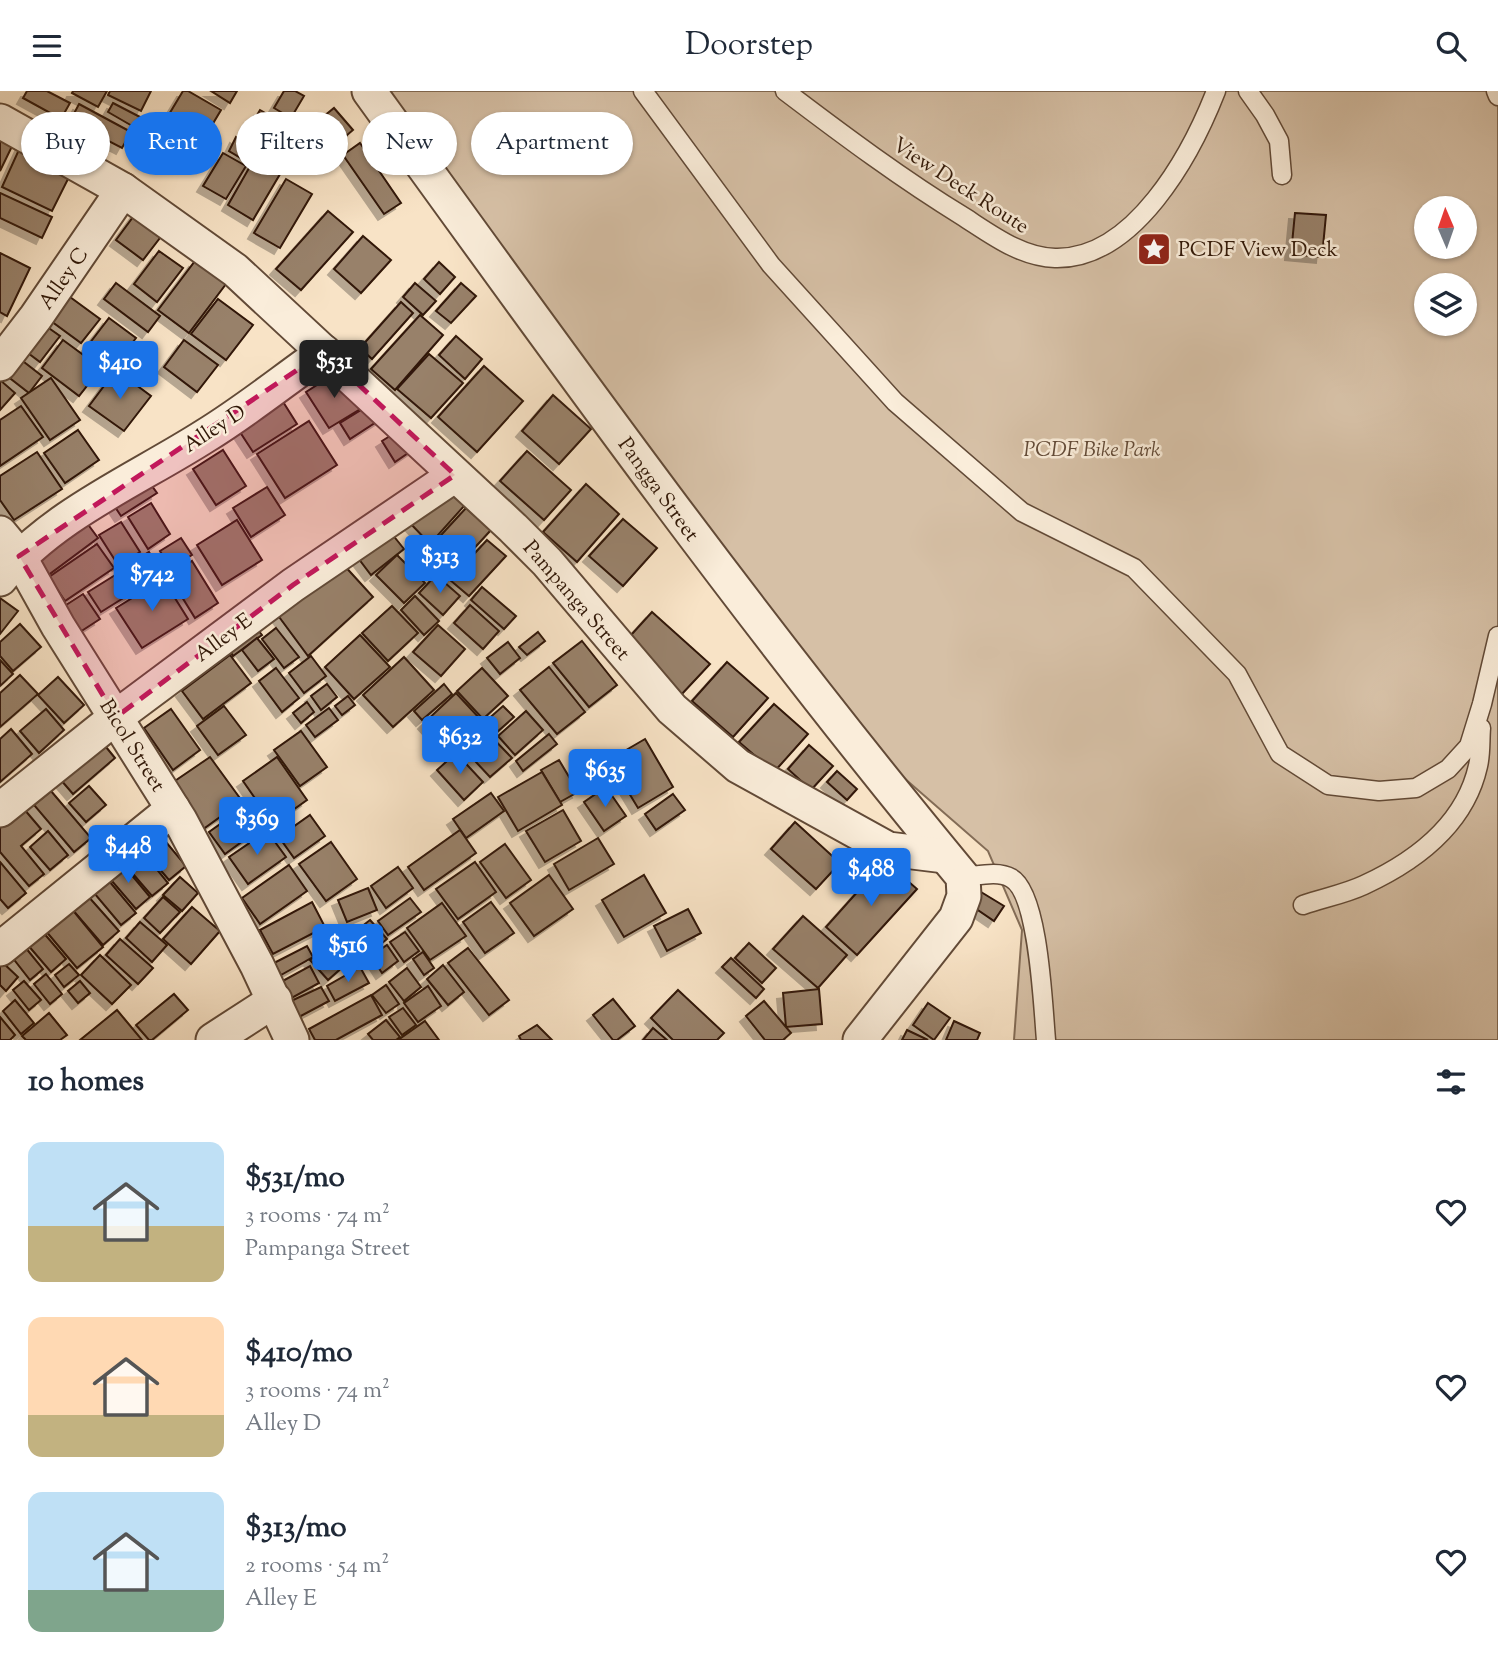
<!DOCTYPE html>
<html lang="en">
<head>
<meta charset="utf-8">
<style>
	body { margin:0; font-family:"Sorts Mill Goudy",serif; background:#f6f6f7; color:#1f2937; height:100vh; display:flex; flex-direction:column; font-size:26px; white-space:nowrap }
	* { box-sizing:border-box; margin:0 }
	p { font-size:23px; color:#747a83 }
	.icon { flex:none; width:38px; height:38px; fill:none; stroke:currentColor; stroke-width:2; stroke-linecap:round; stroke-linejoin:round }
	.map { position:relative; height:949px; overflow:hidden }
	.sheet { display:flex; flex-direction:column; background:#fff; flex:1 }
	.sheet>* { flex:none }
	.guide { position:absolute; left:21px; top:21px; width:700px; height:63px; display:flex; gap:14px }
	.needle { width:46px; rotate:358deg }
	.fabs { position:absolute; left:1414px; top:105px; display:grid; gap:14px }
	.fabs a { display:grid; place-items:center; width:63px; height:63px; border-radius:50%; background:#fff; box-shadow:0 2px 5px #0004; font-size:35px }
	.price { position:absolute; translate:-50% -60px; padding:0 16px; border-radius:7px; background:#1a73e8; color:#fff; font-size:23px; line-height:46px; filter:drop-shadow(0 2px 4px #0008) }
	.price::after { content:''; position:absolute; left:50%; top:42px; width:21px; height:16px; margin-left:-10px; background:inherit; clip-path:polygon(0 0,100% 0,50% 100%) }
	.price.active { background:#222; color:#fff }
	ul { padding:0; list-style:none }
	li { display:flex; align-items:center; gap:21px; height:175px; padding:0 28px }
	li span { display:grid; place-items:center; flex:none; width:196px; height:140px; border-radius:14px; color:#555 }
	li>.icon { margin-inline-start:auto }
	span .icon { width:84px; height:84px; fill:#fffc; stroke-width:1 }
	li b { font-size:30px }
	h2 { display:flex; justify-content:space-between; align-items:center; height:84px; padding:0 28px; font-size:30px }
	.pill { padding:0 24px; border-radius:32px; background:#fff; box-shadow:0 2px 5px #0004; font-size:24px; line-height:63px }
	.pill.active { background:#1a73e8; color:#fff }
	header { display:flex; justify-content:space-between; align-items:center; height:91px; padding:0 28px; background:#fff; font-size:32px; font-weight:600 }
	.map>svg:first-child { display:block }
	.green { fill:#d6c0a6; stroke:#836c56; stroke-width:2; fill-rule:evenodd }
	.building { fill:#98816a; stroke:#301707; stroke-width:2; filter:url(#shadow) }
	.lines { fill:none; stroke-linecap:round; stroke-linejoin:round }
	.service-casing { stroke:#624a37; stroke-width:21 }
	.minor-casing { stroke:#624a37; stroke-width:37 }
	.service { stroke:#faedda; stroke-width:18 }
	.minor { stroke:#faedda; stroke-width:33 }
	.marked { fill:#c2185b; fill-opacity:0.2; stroke:#c2185b; stroke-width:5; stroke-dasharray:14 9; stroke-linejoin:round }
	.labels { text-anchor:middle; stroke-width:5; stroke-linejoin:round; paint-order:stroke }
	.street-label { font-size:21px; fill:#301707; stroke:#faedda }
	.poi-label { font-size:21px; fill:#301707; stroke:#faedda; text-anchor:start }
	.park-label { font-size:21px; font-style:italic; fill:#624a37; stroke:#faedda }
</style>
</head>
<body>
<header><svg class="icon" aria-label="menu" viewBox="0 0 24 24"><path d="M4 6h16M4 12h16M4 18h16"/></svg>Doorstep<svg class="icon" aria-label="search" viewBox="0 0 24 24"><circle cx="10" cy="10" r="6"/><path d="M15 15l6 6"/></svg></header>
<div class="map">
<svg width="1498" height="949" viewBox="0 0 1498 949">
	<defs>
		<filter id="shadow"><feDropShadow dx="-6" dy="6" stdDeviation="0" flood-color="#0004"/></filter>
	</defs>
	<rect width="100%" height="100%" fill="#f8e3c6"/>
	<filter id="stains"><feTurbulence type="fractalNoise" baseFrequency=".00286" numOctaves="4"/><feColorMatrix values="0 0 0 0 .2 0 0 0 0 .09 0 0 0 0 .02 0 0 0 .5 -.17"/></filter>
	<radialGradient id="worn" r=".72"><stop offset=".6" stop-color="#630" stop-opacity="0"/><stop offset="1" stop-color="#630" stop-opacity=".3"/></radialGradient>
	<!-- green -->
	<path class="green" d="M384,0H1498V949H1014L1022,839L988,760L896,680L755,511ZM1426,117H1465V156H1426ZM1426,194H1465V233H1426Z"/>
	<!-- building -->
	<g class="building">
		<polygon points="27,0 47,0 70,12 61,28 23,7"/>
		<polygon points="73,0 107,0 98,16 72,2"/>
		<polygon points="110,0 151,0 141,20 108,4"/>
		<polygon points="183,0 188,0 221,19 196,61 159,40"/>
		<polygon points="211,0 237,0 230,12"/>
		<polygon points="284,0 295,0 304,5 291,27 274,17"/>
		<polygon points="113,12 140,26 134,36 108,21"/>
		<polygon points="79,13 131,41 122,57 70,30"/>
		<polygon points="334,17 353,39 333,56 313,34"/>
		<polygon points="260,19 297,40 286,59 249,38"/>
		<polygon points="0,37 17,45 0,80"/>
		<polygon points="236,46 257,59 249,72 229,60"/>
		<polygon points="22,52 74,76 52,120 2,96"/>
		<polygon points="360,52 401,112 384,123 343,64"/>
		<polygon points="223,62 246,75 226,108 203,95"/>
		<polygon points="257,63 283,78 253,129 228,114"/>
		<polygon points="286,88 312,103 280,157 254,142"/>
		<polygon points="0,102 52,126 42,147 0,127"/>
		<polygon points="328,120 353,141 301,199 276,178"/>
		<polygon points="136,122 163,143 143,169 116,149"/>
		<polygon points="1295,122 1326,124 1322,166 1291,163"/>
		<polygon points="363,145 391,169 361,202 334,178"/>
		<polygon points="159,160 183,177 157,211 134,193"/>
		<polygon points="0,162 30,177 7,225 0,221"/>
		<polygon points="195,170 226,193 189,242 158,219"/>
		<polygon points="439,171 455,186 440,203 424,188"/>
		<polygon points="116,192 160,225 148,241 104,208"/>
		<polygon points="415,192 436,210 423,224 403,206"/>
		<polygon points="461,192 476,205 451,232 436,220"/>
		<polygon points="70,206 100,228 81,252 51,230"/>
		<polygon points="218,208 253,234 226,269 191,243"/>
		<polygon points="401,211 413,222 372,268 360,257"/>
		<polygon points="420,224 443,244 395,299 371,278"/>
		<polygon points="109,227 136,247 113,277 86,257"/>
		<polygon points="43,233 60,245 40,271 24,259"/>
		<polygon points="456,245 482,268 465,288 439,264"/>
		<polygon points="63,249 101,277 79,305 42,277"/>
		<polygon points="184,249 218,274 197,301 164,276"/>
		<polygon points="429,263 463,292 431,327 397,298"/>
		<polygon points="15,264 42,285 29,302 2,281"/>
		<polygon points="484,275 523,310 477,361 438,326"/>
		<polygon points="116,279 151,305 124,340 89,315"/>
		<polygon points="339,280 362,317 329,337 306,301"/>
		<polygon points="51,287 80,329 50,349 21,307"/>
		<polygon points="0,289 15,302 0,319"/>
		<polygon points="553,304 591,338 559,373 522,340"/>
		<polygon points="280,306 297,333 253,361 236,335"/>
		<polygon points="374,311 384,326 350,348 340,332"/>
		<polygon points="21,315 43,346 0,375 0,329"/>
		<polygon points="309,330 337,374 285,407 257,363"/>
		<polygon points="401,338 414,358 395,371 382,350"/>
		<polygon points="78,339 99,369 65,392 44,362"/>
		<polygon points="223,359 246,395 216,414 193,378"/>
		<polygon points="527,360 571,399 544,429 500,390"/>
		<polygon points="37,361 62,398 14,429 0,409 0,385"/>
		<polygon points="147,388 157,402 121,425 111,410"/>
		<polygon points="586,393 619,423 577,471 543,441"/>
		<polygon points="267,396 285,424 251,446 233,417"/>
		<polygon points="445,399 465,414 430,453 409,431"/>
		<polygon points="151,412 170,443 148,458 128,426"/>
		<polygon points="466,417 491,439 456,477 431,455"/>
		<polygon points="81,424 98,447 47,485 32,466"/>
		<polygon points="623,428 657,457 623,495 589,465"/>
		<polygon points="237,429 262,469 222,494 197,454"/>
		<polygon points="121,431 140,461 118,474 99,444"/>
		<polygon points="384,433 404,458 371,484 352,459"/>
		<polygon points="181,447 192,464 171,477 160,460"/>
		<polygon points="487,449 506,465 469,505 450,489"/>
		<polygon points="97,453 114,477 65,510 49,486"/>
		<polygon points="149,461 165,486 137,503 121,479"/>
		<polygon points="397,464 425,492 404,512 376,484"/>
		<polygon points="192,470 218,512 195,527 169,485"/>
		<polygon points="342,472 373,506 308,565 274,519"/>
		<polygon points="120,481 133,501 101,521 88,501"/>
		<polygon points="436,484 460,505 443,524 419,502"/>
		<polygon points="163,488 188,528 142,557 116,517"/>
		<polygon points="482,496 516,525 504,538 471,509"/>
		<polygon points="83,503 100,528 80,541 63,516"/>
		<polygon points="415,505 439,530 424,544 401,519"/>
		<polygon points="0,507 18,520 0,543"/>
		<polygon points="470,514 499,540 483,558 454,532"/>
		<polygon points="392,515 418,542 388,570 362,542"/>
		<polygon points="652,521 710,573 680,605 622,554"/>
		<polygon points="250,529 262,544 233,565 224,549"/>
		<polygon points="20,533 41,556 13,580 0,565 0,551"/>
		<polygon points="438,534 465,558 441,585 413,561"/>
		<polygon points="276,537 299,566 284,577 262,548"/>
		<polygon points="538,541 545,550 527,564 519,556"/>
		<polygon points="360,544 390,576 354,608 325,576"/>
		<polygon points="257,547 274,568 258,580 242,559"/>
		<polygon points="582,550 617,594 589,616 553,572"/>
		<polygon points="508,551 520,567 500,583 487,567"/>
		<polygon points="230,564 251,592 203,628 182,600"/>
		<polygon points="311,565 326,585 304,602 289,582"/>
		<polygon points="404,566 434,599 393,636 363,604"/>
		<polygon points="0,569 13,583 0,595"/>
		<polygon points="727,571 768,607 733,646 692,610"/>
		<polygon points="549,576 585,621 557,643 520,599"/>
		<polygon points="276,577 299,607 282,621 259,590"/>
		<polygon points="482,577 508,605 483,628 457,600"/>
		<polygon points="20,584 38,603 0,636 0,602"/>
		<polygon points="58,586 84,614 64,632 38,604"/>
		<polygon points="327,593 337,606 321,619 311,605"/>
		<polygon points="444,593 452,603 422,629 414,620"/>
		<polygon points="456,602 482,630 449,659 424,632"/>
		<polygon points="348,605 355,614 342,624 335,615"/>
		<polygon points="307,611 314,621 301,632 293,622"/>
		<polygon points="774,613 808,643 774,681 739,651"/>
		<polygon points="224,615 246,644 218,664 197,635"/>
		<polygon points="503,615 514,626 496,642 486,630"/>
		<polygon points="329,617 338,629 315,646 306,634"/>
		<polygon points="46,618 64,639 39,662 20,640"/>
		<polygon points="171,618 200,659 173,679 144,637"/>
		<polygon points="526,620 543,639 515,664 498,645"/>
		<polygon points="482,636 512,667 490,686 461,655"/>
		<polygon points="11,638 32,663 0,691 0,648"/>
		<polygon points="301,640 327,676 300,695 274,659"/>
		<polygon points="549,643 557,653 523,680 516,670"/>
		<polygon points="97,645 115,667 73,703 54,681"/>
		<polygon points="645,648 673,696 638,717 609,669"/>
		<polygon points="809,654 833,675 811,699 788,678"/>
		<polygon points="456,662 483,691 464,709 437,679"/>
		<polygon points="210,666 242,710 202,739 169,694"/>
		<polygon points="277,666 307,709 273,733 243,690"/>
		<polygon points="559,669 578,701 560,711 541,679"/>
		<polygon points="837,680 857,698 847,709 827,691"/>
		<polygon points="542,681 562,714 518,740 498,706"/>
		<polygon points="89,695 106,714 86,731 69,712"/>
		<polygon points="606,696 626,725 604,740 584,711"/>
		<polygon points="51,700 91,747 74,761 34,714"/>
		<polygon points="491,702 504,720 466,747 453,728"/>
		<polygon points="673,703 685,719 656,739 645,723"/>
		<polygon points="247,714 262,736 225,763 209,741"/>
		<polygon points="24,718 41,738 21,755 44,783 29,795 0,761 0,737"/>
		<polygon points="563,719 581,750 545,771 526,740"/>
		<polygon points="310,724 325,745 294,767 279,746"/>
		<polygon points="795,731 840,772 816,798 771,758"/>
		<polygon points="156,739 186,775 169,789 139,754"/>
		<polygon points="460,739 476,762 424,799 408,776"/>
		<polygon points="48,740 68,764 50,779 30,756"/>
		<polygon points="267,740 286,766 248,793 229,766"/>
		<polygon points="598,747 614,773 569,799 554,773"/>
		<polygon points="331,751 357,788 326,810 299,773"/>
		<polygon points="505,753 531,789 506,807 480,771"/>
		<polygon points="138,755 168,792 152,805 121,769"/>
		<polygon points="120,770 150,806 136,818 105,782"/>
		<polygon points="885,770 917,798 857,864 826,836"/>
		<polygon points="0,771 26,802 8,817 0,808"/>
		<polygon points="475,771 496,801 458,828 436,798"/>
		<polygon points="289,774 307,800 260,833 242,807"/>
		<polygon points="398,776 413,797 386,817 371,795"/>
		<polygon points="104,784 136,822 121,834 89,796"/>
		<polygon points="549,784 573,818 534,845 510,812"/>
		<polygon points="644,784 666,822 624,846 602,809"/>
		<polygon points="180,786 198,802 182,820 163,804"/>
		<polygon points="368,797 377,819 347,831 338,809"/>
		<polygon points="981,801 1004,815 994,830 972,815"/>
		<polygon points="87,804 119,840 103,854 71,817"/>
		<polygon points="163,806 180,821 160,842 144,827"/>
		<polygon points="410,807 421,821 388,844 378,830"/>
		<polygon points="312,811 325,836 273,863 260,839"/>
		<polygon points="491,811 514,842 485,862 463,831"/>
		<polygon points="442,812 466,845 430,869 407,837"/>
		<polygon points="192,816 220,840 191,873 163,848"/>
		<polygon points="71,817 103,856 77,877 45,839"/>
		<polygon points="688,818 701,842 667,860 654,835"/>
		<polygon points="803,825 847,864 818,897 773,858"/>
		<polygon points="370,829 387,848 368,864 351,844"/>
		<polygon points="140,831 167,854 152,871 126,847"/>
		<polygon points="42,840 66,868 51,881 27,853"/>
		<polygon points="341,840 360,863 348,873 329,850"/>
		<polygon points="405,841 419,860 404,871 390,851"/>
		<polygon points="120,848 153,877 138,893 106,864"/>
		<polygon points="749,852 776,877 762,892 735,867"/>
		<polygon points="328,854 345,874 328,889 310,869"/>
		<polygon points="387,854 398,870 382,882 371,865"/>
		<polygon points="307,855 313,866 281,884 274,872"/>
		<polygon points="25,856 43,878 30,889 12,866"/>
		<polygon points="468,857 509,909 489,924 448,872"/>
		<polygon points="423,861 434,877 424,884 413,868"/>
		<polygon points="100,864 131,894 112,913 81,884"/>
		<polygon points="731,867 764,898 756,907 722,876"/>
		<polygon points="0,869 18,886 6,900 0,894"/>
		<polygon points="69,873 79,884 64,896 55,884"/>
		<polygon points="443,874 464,901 448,914 427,888"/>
		<polygon points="310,875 319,892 288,909 279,892"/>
		<polygon points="360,876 369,892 335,910 327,895"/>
		<polygon points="407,877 421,896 404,910 389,891"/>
		<polygon points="46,883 62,903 50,913 34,893"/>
		<polygon points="24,890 41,909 29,919 13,899"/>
		<polygon points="80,890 90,902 78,912 68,900"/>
		<polygon points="386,894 399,913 386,922 372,904"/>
		<polygon points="428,895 441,915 418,931 404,912"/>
		<polygon points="321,896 329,910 299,926 291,910"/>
		<polygon points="819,898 822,933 786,936 783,902"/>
		<polygon points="678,899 724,942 717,949 673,949 651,927"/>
		<polygon points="174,903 188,919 152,949 149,949 136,934"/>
		<polygon points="371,904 382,924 336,949 315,949 309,938"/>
		<polygon points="613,908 635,935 617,949 613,949 593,924"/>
		<polygon points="15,909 34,932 21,943 3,920"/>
		<polygon points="764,910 791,942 783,949 765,949 746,925"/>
		<polygon points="928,912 950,927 934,949 913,934"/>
		<polygon points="403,917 416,934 402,944 389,926"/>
		<polygon points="117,919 142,949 80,949"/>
		<polygon points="49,922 67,944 60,949 26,949 22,945"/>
		<polygon points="0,926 15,944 10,949 0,949"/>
		<polygon points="386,929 400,946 396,949 373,949 368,943"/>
		<polygon points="425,930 439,949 398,949"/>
		<polygon points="954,930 980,942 977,949 946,949"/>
		<polygon points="537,934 552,949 521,949 519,945"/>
		<polygon points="653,937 667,949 643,949"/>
		<polygon points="907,939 928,949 902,949"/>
	</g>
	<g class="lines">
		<!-- service casing -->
		<g class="service-casing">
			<g id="service">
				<polyline points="643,0 771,174 895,311 1022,421 1134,477 1237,583 1280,663 1328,694 1379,700 1416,697 1448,678 1469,655 1482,613 1498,545"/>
				<path d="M785,0C843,44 902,88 964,126C992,144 1021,166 1055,167C1134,169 1191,64 1216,0"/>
				<polyline points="1248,0 1265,24 1279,50 1282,84"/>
				<polyline points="1496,0 1498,5"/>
				<path d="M963,786C977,785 998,779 1011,787C1039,802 1043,917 1046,949"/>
				<path d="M1303,814C1323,807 1345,803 1364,794C1416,770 1465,733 1478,675C1481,663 1480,649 1481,637"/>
			</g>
		</g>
		<!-- minor casing -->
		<g class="minor-casing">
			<g id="minor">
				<path d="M369,0C561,266 753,533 963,786L964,805L956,827L860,949"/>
				<polyline points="0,30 123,99 235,179 513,437 547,471 672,618 738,675 888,758 945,765"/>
				<polyline points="0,273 36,226 123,99"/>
				<polyline points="0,442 19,465 58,535 180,729 257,874 292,949"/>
				<path d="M0,488C52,424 136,389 205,345C246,320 284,289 324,261"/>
				<polyline points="0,719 116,626 293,494 455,384"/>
				<polyline points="0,858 173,718"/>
				<polyline points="213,949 275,909"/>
			</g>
		</g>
		<!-- service -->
		<use href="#service" class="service"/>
		<!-- minor -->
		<use href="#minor" class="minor"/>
	</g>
	<!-- marked area -->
	<path class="marked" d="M324,261L455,384L293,494L116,626L19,465Z"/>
	<!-- icons -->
	<defs>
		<g id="sight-square" transform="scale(1.75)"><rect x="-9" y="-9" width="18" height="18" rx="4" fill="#8f2418" stroke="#faedda"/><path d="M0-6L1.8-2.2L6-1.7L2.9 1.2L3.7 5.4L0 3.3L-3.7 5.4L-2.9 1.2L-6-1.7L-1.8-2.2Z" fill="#fff"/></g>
	</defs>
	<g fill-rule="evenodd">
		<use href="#sight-square" x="1154" y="158"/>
	</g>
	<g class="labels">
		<!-- street labels -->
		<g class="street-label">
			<text transform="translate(961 94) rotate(33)" y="7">View Deck Route</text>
			<text transform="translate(63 187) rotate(-55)" y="7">Alley C</text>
			<text transform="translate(214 337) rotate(-33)" y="7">Alley D</text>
			<text transform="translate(659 398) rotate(54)" y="7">Pangga Street</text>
			<text transform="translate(577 509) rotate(49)" y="7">Pampanga Street</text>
			<text transform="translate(223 546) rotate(-37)" y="7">Alley E</text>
			<text transform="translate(133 654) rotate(58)" y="7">Bicol Street</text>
		</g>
		<!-- poi labels -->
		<g class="poi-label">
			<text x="1178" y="165">PCDF View Deck</text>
		</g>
		<!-- park labels -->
		<g class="park-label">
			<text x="1092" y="365">PCDF Bike Park</text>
		</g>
	</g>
	<rect width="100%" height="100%" filter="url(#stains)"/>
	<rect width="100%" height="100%" fill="url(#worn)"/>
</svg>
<div class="fabs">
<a><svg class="needle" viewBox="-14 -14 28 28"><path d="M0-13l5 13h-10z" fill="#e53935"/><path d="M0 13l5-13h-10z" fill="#747a83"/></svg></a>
<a><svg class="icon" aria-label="layers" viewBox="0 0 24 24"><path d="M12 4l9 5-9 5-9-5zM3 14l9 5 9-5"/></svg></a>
</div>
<b class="price active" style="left:334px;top:309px">$531</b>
<b class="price" style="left:120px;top:310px">$410</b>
<b class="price" style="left:440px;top:504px">$313</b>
<b class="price" style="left:152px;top:522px">$742</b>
<b class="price" style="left:460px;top:685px">$632</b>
<b class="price" style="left:605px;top:718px">$635</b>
<b class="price" style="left:257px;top:766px">$369</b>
<b class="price" style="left:128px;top:794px">$448</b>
<b class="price" style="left:871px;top:817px">$488</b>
<b class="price" style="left:348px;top:893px">$516</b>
<div class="guide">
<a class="pill">Buy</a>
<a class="pill active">Rent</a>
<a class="pill">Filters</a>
<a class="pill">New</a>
<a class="pill">Apartment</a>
</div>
</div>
<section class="sheet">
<h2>10 homes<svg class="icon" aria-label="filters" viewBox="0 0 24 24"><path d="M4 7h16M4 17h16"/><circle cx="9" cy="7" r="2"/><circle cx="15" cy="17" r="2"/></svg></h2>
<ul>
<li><span style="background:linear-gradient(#bfe0f5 60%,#c2b280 0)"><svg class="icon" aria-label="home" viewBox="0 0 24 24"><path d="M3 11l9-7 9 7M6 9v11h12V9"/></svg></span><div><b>$531/mo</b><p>3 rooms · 74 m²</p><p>Pampanga Street</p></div><svg class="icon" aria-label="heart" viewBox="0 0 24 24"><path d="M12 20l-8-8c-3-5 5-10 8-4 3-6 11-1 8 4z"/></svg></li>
<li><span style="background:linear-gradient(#ffd9b3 70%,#c2b280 0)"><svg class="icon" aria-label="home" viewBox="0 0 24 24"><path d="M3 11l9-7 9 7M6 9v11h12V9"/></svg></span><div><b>$410/mo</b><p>3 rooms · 74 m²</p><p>Alley D</p></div><svg class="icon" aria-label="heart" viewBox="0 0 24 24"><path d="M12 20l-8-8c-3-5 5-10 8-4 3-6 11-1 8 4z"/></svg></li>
<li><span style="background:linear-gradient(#bfe0f5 70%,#7fa58c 0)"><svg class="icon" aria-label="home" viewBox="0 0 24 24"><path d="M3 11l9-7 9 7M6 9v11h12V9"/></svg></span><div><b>$313/mo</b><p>2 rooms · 54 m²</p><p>Alley E</p></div><svg class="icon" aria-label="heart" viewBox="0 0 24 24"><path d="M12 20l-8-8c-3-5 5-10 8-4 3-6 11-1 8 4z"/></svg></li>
</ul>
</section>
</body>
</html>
